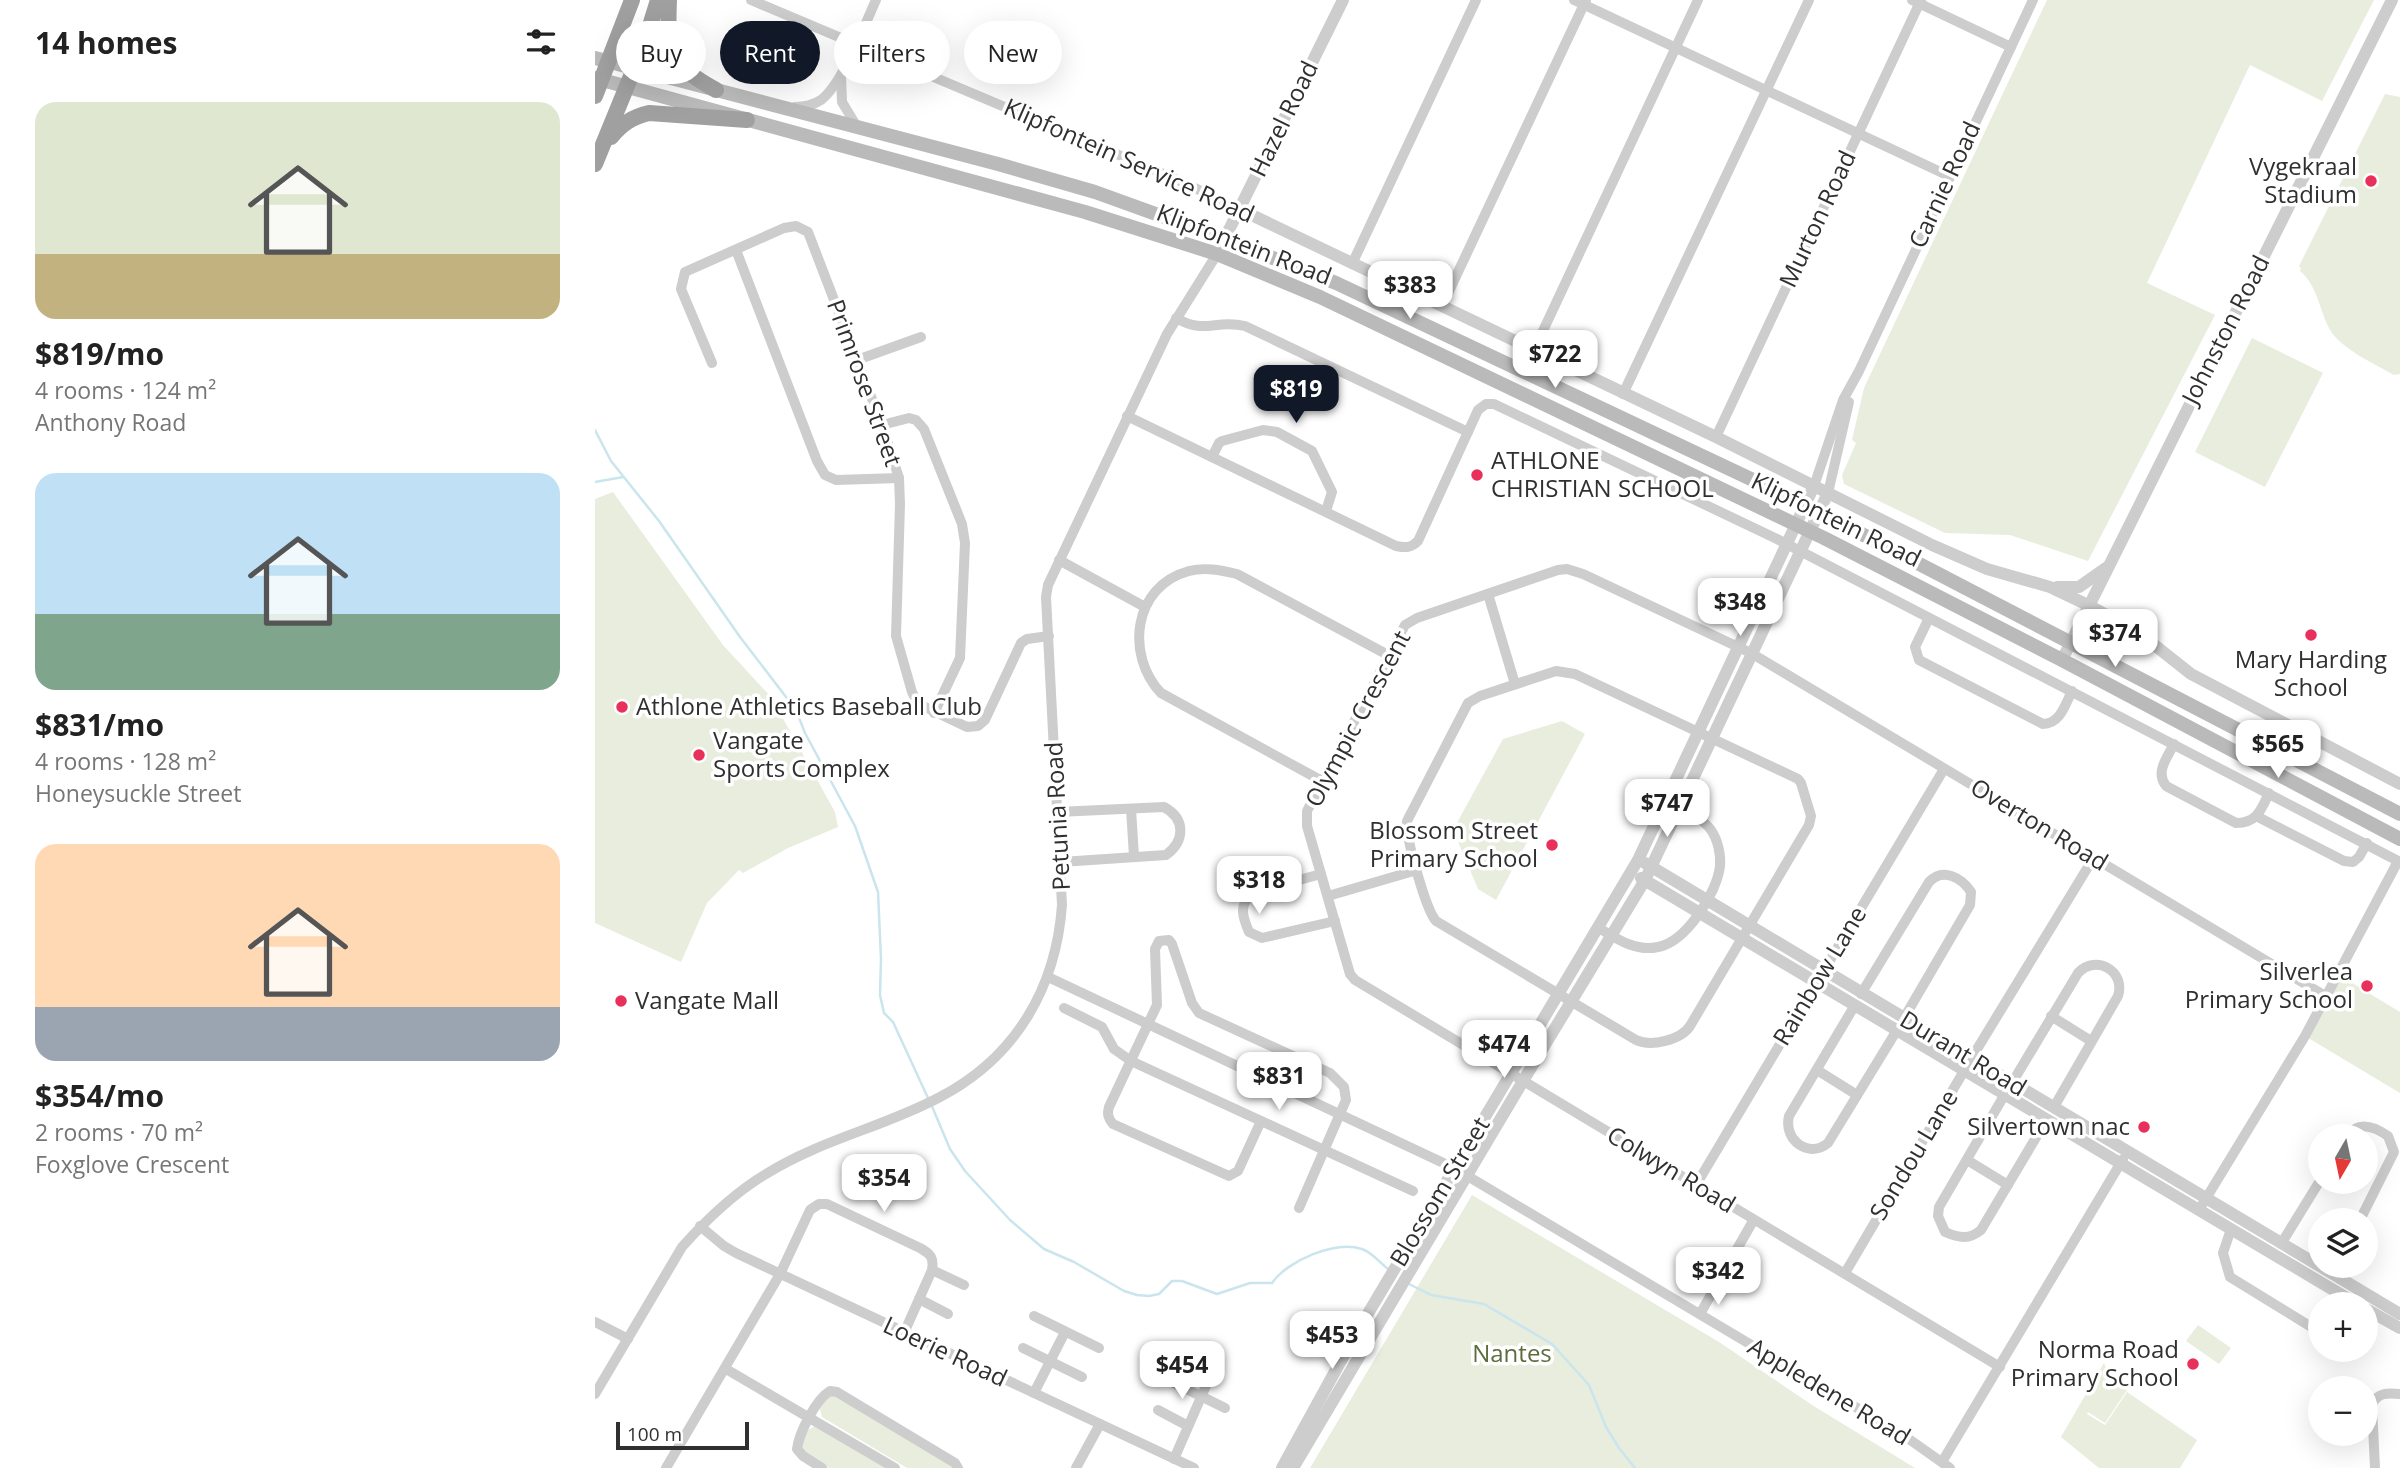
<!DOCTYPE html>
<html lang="en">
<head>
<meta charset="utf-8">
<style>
	body { margin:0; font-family:"Open Sans",sans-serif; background:#f6f6f6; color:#222; height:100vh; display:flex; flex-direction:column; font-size:26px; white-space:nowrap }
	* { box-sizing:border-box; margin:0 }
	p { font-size:23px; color:#767676 }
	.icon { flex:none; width:38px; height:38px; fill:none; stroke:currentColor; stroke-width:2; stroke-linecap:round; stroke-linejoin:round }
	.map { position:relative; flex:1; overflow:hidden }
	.panel { display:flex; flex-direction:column; background:#fff; width:595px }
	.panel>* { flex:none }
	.banner { position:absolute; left:21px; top:21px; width:665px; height:63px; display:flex; gap:14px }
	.needle { width:46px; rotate:189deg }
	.controls { position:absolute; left:1713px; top:1124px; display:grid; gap:14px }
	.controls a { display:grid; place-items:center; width:70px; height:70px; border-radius:50%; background:#fff; box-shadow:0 7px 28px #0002; font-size:35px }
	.scale { position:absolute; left:21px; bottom:18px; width:133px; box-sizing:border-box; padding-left:7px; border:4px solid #303030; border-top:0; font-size:19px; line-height:24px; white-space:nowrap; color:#303030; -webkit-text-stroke:5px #fff; paint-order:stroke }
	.price { position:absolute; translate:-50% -60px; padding:0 16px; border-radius:14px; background:#fff; color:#222; font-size:23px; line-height:46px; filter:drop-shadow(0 2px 4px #0008) }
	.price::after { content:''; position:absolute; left:50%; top:42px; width:21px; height:16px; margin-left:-10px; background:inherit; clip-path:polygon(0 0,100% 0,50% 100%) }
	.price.current { background:#111827; color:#fff }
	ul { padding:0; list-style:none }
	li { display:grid; align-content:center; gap:14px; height:371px; padding:0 35px }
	li span { display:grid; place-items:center; height:217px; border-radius:21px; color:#555 }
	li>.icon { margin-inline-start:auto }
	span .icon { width:126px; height:126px; fill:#fffc; stroke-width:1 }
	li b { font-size:30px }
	h2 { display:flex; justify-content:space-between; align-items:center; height:84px; padding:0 35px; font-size:30px }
	.chip { padding:0 24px; border-radius:32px; background:#fff; box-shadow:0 7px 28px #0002; font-size:24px; line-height:63px }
	.chip.current { background:#111827; color:#fff }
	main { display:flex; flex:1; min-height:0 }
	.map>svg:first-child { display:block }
	.green { fill:#e8edde }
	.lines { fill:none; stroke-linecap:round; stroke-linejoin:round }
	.stream { stroke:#cae5ed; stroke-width:2.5 }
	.minor { stroke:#cdcdcd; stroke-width:10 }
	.tertiary { stroke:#cdcdcd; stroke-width:12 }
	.secondary { stroke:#bababa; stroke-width:14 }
	.trunk { stroke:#a0a0a0; stroke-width:16 }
	.poi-dot { fill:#e8305b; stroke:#fff; stroke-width:2.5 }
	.labels { text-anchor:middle; stroke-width:7; stroke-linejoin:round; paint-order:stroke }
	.street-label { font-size:24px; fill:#303030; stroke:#fff }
	.poi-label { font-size:24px; fill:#303030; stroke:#fff; text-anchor:end }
	.park-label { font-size:24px; fill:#5b6d3c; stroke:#fff }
</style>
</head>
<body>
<main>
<section class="panel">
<h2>14 homes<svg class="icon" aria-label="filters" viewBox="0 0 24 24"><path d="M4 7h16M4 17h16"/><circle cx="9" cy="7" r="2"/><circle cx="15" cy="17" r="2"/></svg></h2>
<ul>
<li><span style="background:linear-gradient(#dfe7d0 70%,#c2b280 0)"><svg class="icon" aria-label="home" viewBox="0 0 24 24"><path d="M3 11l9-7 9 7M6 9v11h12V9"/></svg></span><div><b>$819/mo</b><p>4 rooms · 124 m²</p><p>Anthony Road</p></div></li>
<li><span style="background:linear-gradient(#bfe0f5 65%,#7fa58c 0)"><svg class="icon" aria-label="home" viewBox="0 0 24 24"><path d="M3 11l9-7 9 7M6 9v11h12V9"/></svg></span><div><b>$831/mo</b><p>4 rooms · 128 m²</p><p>Honeysuckle Street</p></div></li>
<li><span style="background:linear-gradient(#ffd9b3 75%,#9aa5b1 0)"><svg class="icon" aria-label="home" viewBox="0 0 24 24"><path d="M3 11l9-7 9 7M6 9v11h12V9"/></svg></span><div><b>$354/mo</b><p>2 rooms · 70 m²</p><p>Foxglove Crescent</p></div></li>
</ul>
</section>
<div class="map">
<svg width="1805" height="1468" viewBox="0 0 1805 1468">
	<rect width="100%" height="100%" fill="#fff"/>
	<!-- green -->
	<g class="green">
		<polygon points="1452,0 1779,0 1727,101 1655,65 1552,283 1620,315 1493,561 1415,535 1350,533 1249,484 1247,475 1261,443 1257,440 1269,388"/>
		<path d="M1790,94L1805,97V374L1799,375C1780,364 1744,348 1734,328C1724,308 1722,285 1705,271L1706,268L1704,266Z"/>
		<polygon points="1657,338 1728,373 1670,487 1600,452"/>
		<polygon points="18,492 128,645 176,697 240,812 243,827 193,848 148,873 144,870 112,903 86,962 0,923 0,499"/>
		<polygon points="967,721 990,734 901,900 883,889 858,830 908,739"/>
		<polygon points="1744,975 1805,1012 1805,1093 1710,1036"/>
		<polygon points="877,1195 1124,1342 1217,1405 1320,1468 715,1468"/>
		<polygon points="1603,1325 1636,1348 1624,1364 1591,1341"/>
		<polygon points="1509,1363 1515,1379 1532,1390 1510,1423 1493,1412 1492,1414 1510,1425 1532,1392 1602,1440 1585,1468 1504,1468 1466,1437"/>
		<polygon points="240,1395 359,1468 312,1468 227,1417 225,1409 232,1397"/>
		<polygon points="220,1426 291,1468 234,1468 207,1451 206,1443 213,1430"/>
	</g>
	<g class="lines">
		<!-- stream -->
		<g class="stream">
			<polyline points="0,430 16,461 64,521 145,637 201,710 210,733 260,826 283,892 286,959 285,995 289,1013 298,1022 333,1098"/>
			<polyline points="0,482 28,477"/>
			<path d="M336,1104L355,1149L370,1171L415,1220L449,1249L479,1262L529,1291L542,1295L554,1296L564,1294L577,1281H587L622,1294L655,1283H677C692,1261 740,1240 767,1249C778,1253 784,1262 793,1269"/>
			<polyline points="812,1283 836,1295 889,1304 957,1344 994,1385 1011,1427 1024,1448 1040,1468"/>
		</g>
		<!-- minor -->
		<g class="minor">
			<polyline points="156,0 583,180 644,209"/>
			<polyline points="979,0 1354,176"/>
			<polyline points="1317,0 1416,47"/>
			<polyline points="246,75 247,102 262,127"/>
			<path d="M200,107C209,107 218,105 226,100C248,83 269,26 281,0"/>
			<polyline points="141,250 222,461 230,475 241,480 304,478"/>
			<polyline points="757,264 881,0"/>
			<polyline points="847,306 991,0"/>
			<path d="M581,318C610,335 620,319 650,326L873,432"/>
			<polyline points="939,350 1103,0"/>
			<polyline points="262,360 326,337"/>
			<polyline points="117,363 86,289 90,272 189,228 201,226 213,232 287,425 304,478 305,504 301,636 317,692 321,700 326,705 372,727 383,726 390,720 426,643 432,639 454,636"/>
			<polyline points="1028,394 1214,0"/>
			<path d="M532,416L801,546C811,548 816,548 823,541L883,410L891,404H899L1182,539L1805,862"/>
			<polyline points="287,425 314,418 321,420 329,429 367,524 370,543 365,658 339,713"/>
			<polyline points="1121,437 1326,0"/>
			<polyline points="617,457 624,443 627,441 668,430 682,432 717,451 737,492 731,511"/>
			<polyline points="1219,486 1248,400 1264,371 1438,0"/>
			<polyline points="1233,493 1254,402"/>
			<polyline points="464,560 550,607"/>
			<polyline points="893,594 920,684"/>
			<path d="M1334,618L1320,647L1324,660L1448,724C1465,724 1470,705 1477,691"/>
			<path d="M961,671L980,674L1203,779L1206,783L1216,816L1214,825L1095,1026C1086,1040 1056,1047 1041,1040L841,921C831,910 810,836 812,821L873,703L885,696Z"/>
			<path d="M1579,744C1572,758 1560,772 1571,786L1641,823C1662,823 1666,810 1674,793"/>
			<path d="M727,781L566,693C530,655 538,586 594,571C610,567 625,570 642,574L793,655"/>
			<polyline points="536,809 539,856"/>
			<path d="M463,812L569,807C591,819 590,841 571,855L466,862"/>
			<polyline points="1663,817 1749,861 1758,862 1764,857 1772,843"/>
			<path d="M726,874L657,893C643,905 648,918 654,932L667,938L740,921"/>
			<polyline points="733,896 822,870"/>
			<path d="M1004,928C1022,939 1041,952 1063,947C1091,942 1122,893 1125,866C1126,855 1123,840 1116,830C1106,816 1086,810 1071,803"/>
			<polyline points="453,977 859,1168 1311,1437 1355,1468"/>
			<path d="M1266,994L1334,882C1348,867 1367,878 1376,892L1375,905L1309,1018"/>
			<path d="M1260,1005L1194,1116C1188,1140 1214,1159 1233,1143L1302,1030"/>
			<polyline points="469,1008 507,1027 519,1049 536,1061 818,1191"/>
			<polyline points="1456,1016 1496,1041"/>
			<polyline points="1222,1070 1262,1095"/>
			<path d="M1417,1083L1483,973C1501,954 1531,971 1523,996L1459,1107"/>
			<path d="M1410,1094L1344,1207L1343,1216L1350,1232C1364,1238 1374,1240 1386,1230L1452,1119"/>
			<path d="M666,1121L643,1171L634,1176L518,1124C513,1118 512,1114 514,1107L562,1005L560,949L564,941L574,940L577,944L597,1003L604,1013L735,1073L749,1087L751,1100L704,1208"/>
			<path d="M1752,1136C1764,1120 1780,1127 1793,1136L1799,1152L1765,1220"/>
			<polyline points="1372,1160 1413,1185"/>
			<polyline points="1101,1185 1349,769"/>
			<polyline points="1604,1210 1710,1036 1803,861"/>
			<polyline points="105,1226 129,1246 141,1253 599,1468"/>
			<polyline points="1636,1229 1628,1253 1635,1277 1726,1333"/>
			<polyline points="1686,1244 1726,1179"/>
			<polyline points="337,1270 369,1285"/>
			<polyline points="1250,1273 1376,1059 1499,857"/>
			<polyline points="324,1299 353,1314"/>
			<polyline points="1105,1314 1158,1221"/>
			<polyline points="439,1316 504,1348"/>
			<polyline points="0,1322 33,1339"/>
			<polyline points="428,1348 487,1377"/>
			<polyline points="1405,1367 760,980 755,974 712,826 712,811 810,625 822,618 963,570 972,569 988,574 1156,653 1732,997"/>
			<polyline points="131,1369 300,1468"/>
			<polyline points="575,1381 630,1408"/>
			<polyline points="439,1393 470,1332"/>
			<path d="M0,1394L87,1247C112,1219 139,1193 171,1174C225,1140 289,1127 345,1097C421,1057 461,988 467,905L451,597L453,585L572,334L622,254"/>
			<polyline points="563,1410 593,1426"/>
			<polyline points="579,1459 624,1356"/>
			<polyline points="1347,1462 1528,1159"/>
			<path d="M71,1468L185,1274L215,1210L224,1204H232L325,1248C336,1254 339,1258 337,1270L309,1333"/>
			<path d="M227,1468L208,1456L202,1449C204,1433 221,1399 235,1391L242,1392L360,1463L363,1468"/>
			<polyline points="481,1468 505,1424"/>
			<path d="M1780,1468L1777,1405C1782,1392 1793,1393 1805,1394"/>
		</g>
		<!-- tertiary -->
		<g class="tertiary">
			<polyline points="644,209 1121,437 1337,545 1392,569 1455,587 1495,606 1543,632 1596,674 1805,784"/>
			<polyline points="622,254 748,0"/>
			<polyline points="1462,587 1484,587 1511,568"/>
			<polyline points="1467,660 1797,0"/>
			<polyline points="1050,863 1805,1314"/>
			<polyline points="1046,878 1762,1304"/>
			<polyline points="1771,1309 1805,1328"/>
			<polyline points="687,1468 759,1337 1043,860 1219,486"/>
			<polyline points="698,1468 928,1081 1050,880 1233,493"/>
		</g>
		<!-- secondary -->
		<g class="secondary">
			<polyline points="0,58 403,164 500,192 630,239 741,283 1211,505 1805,814"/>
			<polyline points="0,78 490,212 622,254 725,297 1229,538 1467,660 1805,839"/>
		</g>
		<!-- trunk -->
		<g class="trunk">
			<path d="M74,0C72,52 73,63 121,90"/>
			<polyline points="0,96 37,0"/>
			<path d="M16,137C27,124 37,117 54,113L152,120"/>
			<polyline points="0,164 50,42 63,0"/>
		</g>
	</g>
	<!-- markers -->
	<g class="poi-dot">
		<circle cx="1776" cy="181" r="7"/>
		<circle cx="882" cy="475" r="7"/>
		<circle cx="1716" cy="635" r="7"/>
		<circle cx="27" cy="707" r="7"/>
		<circle cx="104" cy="755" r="7"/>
		<circle cx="957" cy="845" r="7"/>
		<circle cx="1772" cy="986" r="7"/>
		<circle cx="26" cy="1001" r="7"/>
		<circle cx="1549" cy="1127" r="7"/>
		<circle cx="1598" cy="1364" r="7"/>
	</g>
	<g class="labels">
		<!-- street labels -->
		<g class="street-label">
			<text transform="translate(689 119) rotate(-64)" y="8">Hazel Road</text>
			<text transform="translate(534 161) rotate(24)" y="8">Klipfontein Service Road</text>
			<text transform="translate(1350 185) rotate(-65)" y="8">Carnie Road</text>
			<text transform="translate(1223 219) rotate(-65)" y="8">Murton Road</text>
			<text transform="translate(649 245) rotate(21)" y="8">Klipfontein Road</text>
			<text transform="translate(1631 330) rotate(-63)" y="8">Johnston Road</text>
			<text transform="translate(269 383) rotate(70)" y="8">Primrose Street</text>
			<text transform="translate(1241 520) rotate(26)" y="8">Klipfontein Road</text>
			<text transform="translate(763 719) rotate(-62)" y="8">Olympic Crescent</text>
			<text transform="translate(463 816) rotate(-93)" y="8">Petunia Road</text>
			<text transform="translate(1444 825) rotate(31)" y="8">Overton Road</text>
			<text transform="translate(1225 976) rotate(-59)" y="8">Rainbow Lane</text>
			<text transform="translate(1368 1054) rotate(31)" y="8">Durant Road</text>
			<text transform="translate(1319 1155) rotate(-59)" y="8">Sondou Lane</text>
			<text transform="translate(1076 1170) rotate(31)" y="8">Colwyn Road</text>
			<text transform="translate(845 1192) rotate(-59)" y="8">Blossom Street</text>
			<text transform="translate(350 1352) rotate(25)" y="8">Loerie Road</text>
			<text transform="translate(1234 1392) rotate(31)" y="8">Appledene Road</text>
		</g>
		<!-- poi labels -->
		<g class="poi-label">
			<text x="1762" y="175">Vygekraal<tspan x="1762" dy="28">Stadium</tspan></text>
			<text x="896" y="469" text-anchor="start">ATHLONE<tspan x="896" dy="28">CHRISTIAN SCHOOL</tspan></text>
			<text x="1716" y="668" text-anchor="middle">Mary Harding<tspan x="1716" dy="28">School</tspan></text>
			<text x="41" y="715" text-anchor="start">Athlone Athletics Baseball Club</text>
			<text x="118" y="749" text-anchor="start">Vangate<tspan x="118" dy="28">Sports Complex</tspan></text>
			<text x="943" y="839">Blossom Street<tspan x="943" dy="28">Primary School</tspan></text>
			<text x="1758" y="980">Silverlea<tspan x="1758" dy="28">Primary School</tspan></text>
			<text x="40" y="1009" text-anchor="start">Vangate Mall</text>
			<text x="1535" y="1135">Silvertown nac</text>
			<text x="1584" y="1358">Norma Road<tspan x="1584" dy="28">Primary School</tspan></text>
		</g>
		<!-- park labels -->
		<g class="park-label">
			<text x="917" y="1362">Nantes</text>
		</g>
	</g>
</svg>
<div class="controls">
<a><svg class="needle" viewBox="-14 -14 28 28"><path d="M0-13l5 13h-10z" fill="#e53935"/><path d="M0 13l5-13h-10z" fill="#767676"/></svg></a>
<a><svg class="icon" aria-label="layers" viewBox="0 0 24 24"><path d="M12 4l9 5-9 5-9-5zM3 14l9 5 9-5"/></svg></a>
<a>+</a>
<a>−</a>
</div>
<div class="scale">100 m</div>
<b class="price" style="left:815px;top:321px">$383</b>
<b class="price" style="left:960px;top:390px">$722</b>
<b class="price current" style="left:701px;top:425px">$819</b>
<b class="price" style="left:1145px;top:638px">$348</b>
<b class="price" style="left:1520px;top:669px">$374</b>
<b class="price" style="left:1683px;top:780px">$565</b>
<b class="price" style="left:1072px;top:839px">$747</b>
<b class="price" style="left:664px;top:916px">$318</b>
<b class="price" style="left:909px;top:1080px">$474</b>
<b class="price" style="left:684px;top:1112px">$831</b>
<b class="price" style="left:289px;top:1214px">$354</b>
<b class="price" style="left:1123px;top:1307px">$342</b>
<b class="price" style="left:737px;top:1371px">$453</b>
<b class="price" style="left:587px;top:1401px">$454</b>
<div class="banner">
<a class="chip">Buy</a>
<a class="chip current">Rent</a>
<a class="chip">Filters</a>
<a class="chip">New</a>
</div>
</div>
</main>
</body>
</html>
